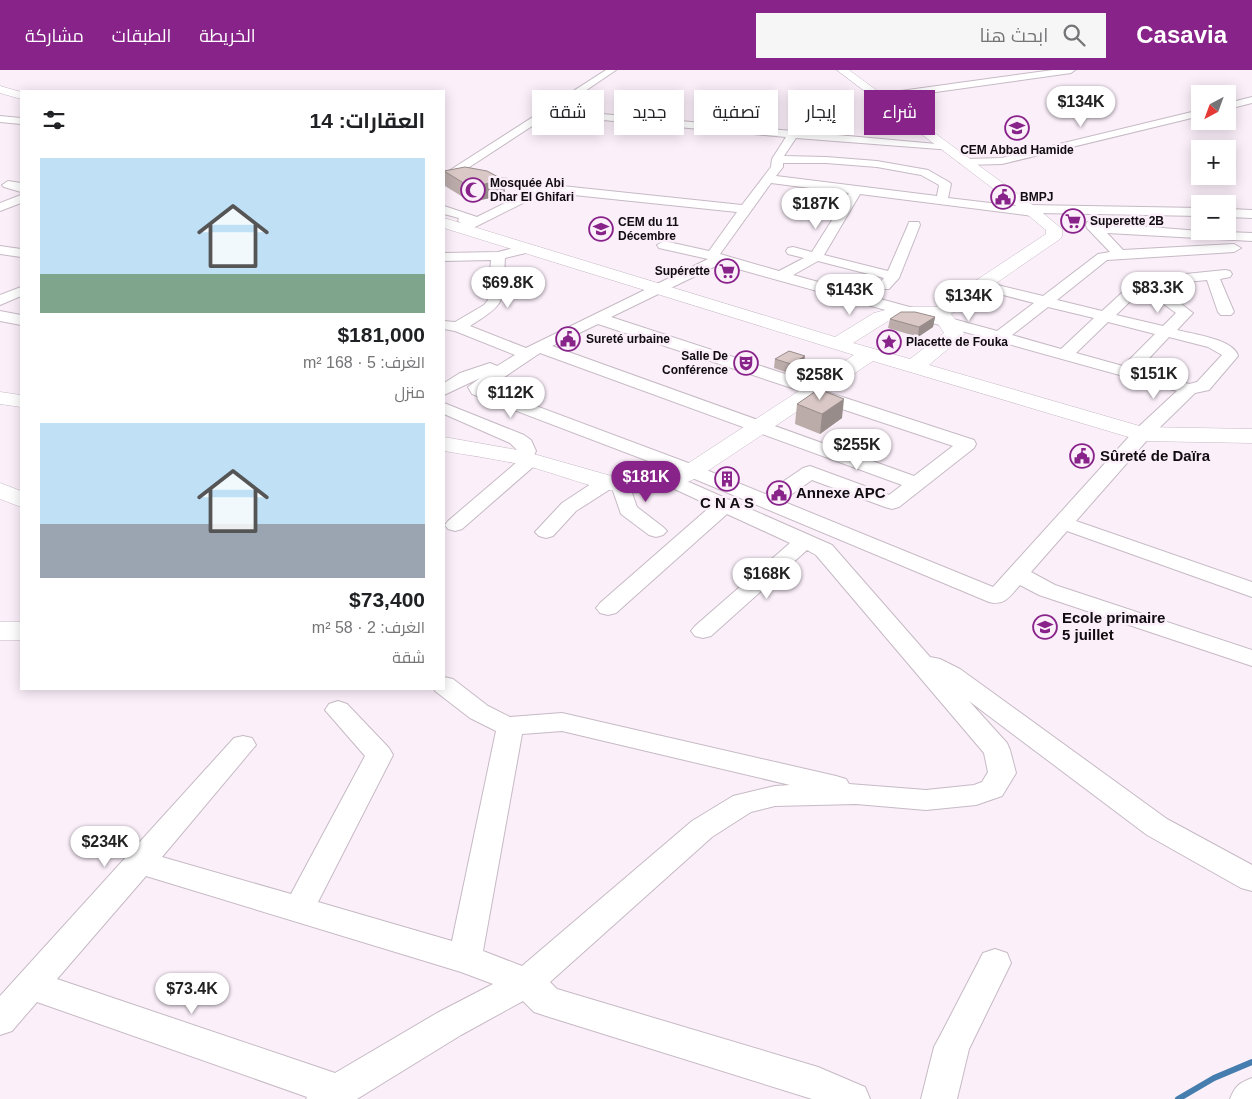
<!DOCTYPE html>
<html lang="ar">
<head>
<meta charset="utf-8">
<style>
	body { margin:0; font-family:Helvetica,Cairo,sans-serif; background:#f6f6f6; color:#202124; direction:rtl; height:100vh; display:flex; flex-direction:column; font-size:19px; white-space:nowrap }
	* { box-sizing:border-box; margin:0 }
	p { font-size:16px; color:#757577 }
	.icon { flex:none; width:28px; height:28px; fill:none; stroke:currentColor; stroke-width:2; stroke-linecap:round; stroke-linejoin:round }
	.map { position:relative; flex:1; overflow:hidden; direction:ltr }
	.drawer { position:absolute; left:20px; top:20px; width:425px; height:600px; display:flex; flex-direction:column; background:#fff; border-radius:0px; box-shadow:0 2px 12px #0003; direction:rtl }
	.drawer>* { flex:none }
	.top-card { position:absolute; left:460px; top:20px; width:475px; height:45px; direction:rtl; display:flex; gap:10px }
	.needle { width:32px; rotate:221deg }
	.fabs { position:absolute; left:1191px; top:15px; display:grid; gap:10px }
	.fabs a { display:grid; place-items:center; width:45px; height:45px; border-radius:0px; background:#fff; box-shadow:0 2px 12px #0003; font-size:25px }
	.price { position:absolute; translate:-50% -42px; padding:0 11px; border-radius:18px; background:#fff; color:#222; font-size:16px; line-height:32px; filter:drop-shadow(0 1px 2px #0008) }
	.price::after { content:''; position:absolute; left:50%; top:30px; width:15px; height:11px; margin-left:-8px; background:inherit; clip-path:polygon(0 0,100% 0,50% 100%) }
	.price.selected { background:#88238a; color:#fff }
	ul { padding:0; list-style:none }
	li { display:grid; align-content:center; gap:10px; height:265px; padding:0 20px }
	li span { display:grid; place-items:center; height:155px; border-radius:0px; color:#555 }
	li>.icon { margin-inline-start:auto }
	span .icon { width:90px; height:90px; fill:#fffc; stroke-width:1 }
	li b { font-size:21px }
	h2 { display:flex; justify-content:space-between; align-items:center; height:60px; padding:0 20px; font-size:21px }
	.tag { padding:0 18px; border-radius:0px; background:#fff; box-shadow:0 2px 12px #0003; font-size:18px; line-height:45px }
	.tag.selected { background:#88238a; color:#fff }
	header { display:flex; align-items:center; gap:30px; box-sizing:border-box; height:70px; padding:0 25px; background:#88238a; color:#fff }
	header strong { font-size:24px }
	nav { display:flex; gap:28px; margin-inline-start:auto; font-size:18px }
	.search { width:350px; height:45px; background:#f6f6f6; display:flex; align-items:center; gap:12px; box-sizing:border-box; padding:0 18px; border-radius:0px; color:#757577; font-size:19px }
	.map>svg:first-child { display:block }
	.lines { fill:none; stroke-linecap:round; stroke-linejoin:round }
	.stream { stroke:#467daf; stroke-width:6 }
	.minor-casing { stroke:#c6bac4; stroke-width:2 }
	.major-casing { stroke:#c6bac4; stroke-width:1 }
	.minor { fill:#fff; fill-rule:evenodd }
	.major { fill:#fff; fill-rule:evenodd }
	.wall { fill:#bbacaa }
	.shaded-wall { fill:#988c8b }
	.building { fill:#d9c8c6; stroke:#988c8b }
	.labels { text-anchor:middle; stroke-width:5; stroke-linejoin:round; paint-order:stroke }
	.far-poi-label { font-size:12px; font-weight:bold; fill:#100c10; stroke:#fbeffa; text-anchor:start }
	.poi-label { font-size:15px; font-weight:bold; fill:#100c10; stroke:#fbeffa; text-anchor:start }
</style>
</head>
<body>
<header>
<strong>Casavia</strong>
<div class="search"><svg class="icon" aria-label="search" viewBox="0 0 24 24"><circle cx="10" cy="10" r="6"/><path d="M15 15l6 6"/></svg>ابحث هنا</div>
<nav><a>الخريطة</a><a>الطبقات</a><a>مشاركة</a></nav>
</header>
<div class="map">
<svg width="1252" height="1029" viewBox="0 0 1252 1029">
	<rect width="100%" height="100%" fill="#fbeffa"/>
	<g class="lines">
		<!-- stream -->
		<polyline class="stream" points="1178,1029 1214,1008 1252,992"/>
		<!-- minor casing -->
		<g class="minor-casing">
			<g id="minor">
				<path d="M606,0H616L557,40L948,75L953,78L952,80L796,68L784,86L826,87L877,91L928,100L949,112L951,114L948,128L1024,137L1029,135L1200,138V146L1039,143L1033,146L860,124L824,185L888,201L908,155L909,152H919L920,155L899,208L889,219H879L877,216L884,208L818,191L793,205L997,261L1034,233L976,218L974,215L976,212L981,211L1043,226L1098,184L1110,182L1087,158L1086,155L1087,152L1200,161L1252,163V171L1107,163L1123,180L1234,174L1241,178L1234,182L1107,190L1057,230L1102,241L1137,209L1225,200L1230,201L1232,204L1230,207L1220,209L1234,242L1231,245H1221L1218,242L1207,210L1156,215L1193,243L1177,260C1192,264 1234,269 1238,286L1209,320L1195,323L1149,368L1076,451L1252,512V527L1067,461L1031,502L1055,515L1252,580V596L1039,525L1020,515C1010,526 1005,536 989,532L685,405L472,324L468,317L480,308L444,325V313L460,303L490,293L497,296L515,285L455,261L444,259V251L455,252L484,235L488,230L491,190L444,191V183L498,182L525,175L530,176L532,179L530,182L505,188C502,232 509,232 470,256L526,278L708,189L659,178L657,175L664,171L709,181L737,142L545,122L463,163L457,159L462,154L458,151L459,148L444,144V136L477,147L531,120L471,109L469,107L471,105L475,104L543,114L742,135L771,97L772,89L786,67L549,45L448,111L444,112V104ZM783,93H826L877,97L921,105L939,115L937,126L776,106L783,97ZM771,113L849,123L812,182L793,177L788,178L786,181L788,184L804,188L779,201L720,184ZM720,194L1177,321L1135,360L993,517L782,431L812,410L885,437L892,439L899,437L974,378L976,374L974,370L824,321L822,316L611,247ZM1143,219L1176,243L1163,256L1116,245ZM1048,237L1094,248L1061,279L1012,265ZM1108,252L1155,264L1123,296L1076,283ZM598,254L807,323L809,328L953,376L914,406L552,276ZM1169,267L1208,277L1222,285L1197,312L1189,314L1138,300ZM540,283L902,415L889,425L810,396L803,398L765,424L699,397L488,318Z"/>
				<polygon points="1053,0 1075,0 1071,3 879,30 874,27 879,24"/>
				<polygon points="1252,27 1252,33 1228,39 1228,33"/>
				<polygon points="1200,40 1200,46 1002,94 965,95 959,92 965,89 1002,88"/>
				<polygon points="0,46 21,48 21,54 0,52"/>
				<polygon points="8,111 21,113 21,122 4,117 2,115"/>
				<polygon points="21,125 21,133 0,141 0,133"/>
				<polygon points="1228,139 1252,140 1252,148 1228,147"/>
				<polygon points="0,176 21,179 21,187 0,184"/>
				<polygon points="21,217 21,226 0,235 0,225"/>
				<polygon points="0,241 21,245 21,255 0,251"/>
				<polygon points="444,333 524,365 531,370 536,381 534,385 541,390 462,459 455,461 448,459 445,455 448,451 517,392 513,388 518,381 510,373 444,344"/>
				<path d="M673,405L832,475L930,587L940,589L960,599L1167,749L1252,795V821L1241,818L1147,765L969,631L1007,673L1010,680L1016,703L1002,726L976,735L926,740L856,734L775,736L751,742L712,767L550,912L557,919L818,997L865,1017L870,1029H812L546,946L534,942L523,931L461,965L357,1029H306L307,1027L37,932L12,961L0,965V926L234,668L243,666L252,668L256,675L162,787L291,824L365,686L325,640L329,634L338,631L347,634L389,678L393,685L318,832L452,871L496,661L470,648L435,621L434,619H444V607L453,609L488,636L510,647L562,643L836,706L846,709L849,714L926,720L974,715L982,712L988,702L984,683L816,485L807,480L711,566L703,568L695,566L691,561L695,556L790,473L727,444L616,543L608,545L600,543L596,538L600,533L711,436L666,415L663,411L666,407ZM562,661L790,715L775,716L733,726L692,751L522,896L483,881L522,664ZM146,806L461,902L493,914L437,943L335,1003L57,909Z"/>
				<polygon points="607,406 614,408 616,411 628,412 637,437 663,457 667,461 663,465 656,467 649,465 621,444 612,418 576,441 553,466 546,468 539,466 535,462 562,433 600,408"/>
				<polygon points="995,879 1007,883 1011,893 969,979 957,1029 921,1029 934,977 940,966 983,883"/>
				<path d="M1252,1008V1029H1230C1235,1016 1239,1013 1252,1008Z"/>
			</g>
		</g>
		<!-- major casing -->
		<g class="major-casing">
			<g id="major">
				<path d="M837,0H849L1038,139L1062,159V166L1060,169L951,244L963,259L964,265L929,295L1143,357L1252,359V373L1142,371L873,291L700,406C631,443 587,410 519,394C494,389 469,385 444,381V367L523,381L622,409H643L666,405L684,396L854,285L444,158V148L835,267L874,243L897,237H936L1046,164V160L1028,145ZM897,249H935L944,263L910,289L853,273L888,251Z"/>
				<polygon points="0,16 21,22 21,29 0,23"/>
				<polygon points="0,322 21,325 21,337 0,334"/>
				<polygon points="0,413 21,421 21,437 0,429"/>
				<rect x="0" y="552" width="21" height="18"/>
			</g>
		</g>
		<!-- minor -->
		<use href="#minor" class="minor"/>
		<!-- major -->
		<use href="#major" class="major"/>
	</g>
	<!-- wall -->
	<g class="wall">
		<polygon points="444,101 504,110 505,125 471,132 445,116"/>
		<polygon points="935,247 933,257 918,267 888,258 890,249"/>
		<polygon points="775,289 804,295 791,304 774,298"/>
		<polygon points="797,334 842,348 820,364 795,354"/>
	</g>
	<!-- shaded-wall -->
	<g class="shaded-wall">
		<polygon points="504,110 505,125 471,132 470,117"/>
		<polygon points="935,247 933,257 918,267 919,257"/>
		<polygon points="805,286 804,295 791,304 791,294"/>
		<polygon points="844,329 842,348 820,364 822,344"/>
	</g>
	<!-- building -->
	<g class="building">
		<polygon points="465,97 487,101 504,110 470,117 444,101"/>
		<polygon points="901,242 915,242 935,247 919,257 890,249"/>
		<polygon points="789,281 805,286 791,294 775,289"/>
		<polygon points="819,319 844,329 822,344 797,334"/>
	</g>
	<!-- icons -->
	<defs>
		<g id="school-ring" transform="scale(1.25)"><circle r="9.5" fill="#fbeffa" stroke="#88238a" stroke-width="1.5"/><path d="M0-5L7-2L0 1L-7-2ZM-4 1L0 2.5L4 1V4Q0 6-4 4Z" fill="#88238a"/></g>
		<g id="mosque-ring" transform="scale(1.25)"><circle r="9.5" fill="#fbeffa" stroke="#88238a" stroke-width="1.5"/><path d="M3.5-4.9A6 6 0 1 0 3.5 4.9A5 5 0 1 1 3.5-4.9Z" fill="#88238a"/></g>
		<g id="civic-ring" transform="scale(1.25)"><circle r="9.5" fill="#fbeffa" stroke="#88238a" stroke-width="1.5"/><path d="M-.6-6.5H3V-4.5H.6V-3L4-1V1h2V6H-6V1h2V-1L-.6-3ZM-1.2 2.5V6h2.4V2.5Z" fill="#88238a"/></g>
		<g id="supermarket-ring" transform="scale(1.25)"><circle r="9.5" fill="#fbeffa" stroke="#88238a" stroke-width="1.5"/><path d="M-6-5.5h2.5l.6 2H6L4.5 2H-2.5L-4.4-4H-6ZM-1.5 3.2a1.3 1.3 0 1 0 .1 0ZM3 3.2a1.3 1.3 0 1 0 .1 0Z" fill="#88238a"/></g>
		<g id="sight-ring" transform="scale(1.25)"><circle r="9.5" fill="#fbeffa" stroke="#88238a" stroke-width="1.5"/><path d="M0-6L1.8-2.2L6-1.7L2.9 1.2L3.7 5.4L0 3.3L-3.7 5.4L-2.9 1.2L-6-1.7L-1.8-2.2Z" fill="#88238a"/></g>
		<g id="theatre-ring" transform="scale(1.25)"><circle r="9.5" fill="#fbeffa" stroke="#88238a" stroke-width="1.5"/><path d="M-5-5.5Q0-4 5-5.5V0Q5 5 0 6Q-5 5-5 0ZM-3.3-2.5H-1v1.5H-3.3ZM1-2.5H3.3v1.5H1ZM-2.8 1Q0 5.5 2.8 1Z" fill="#88238a"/></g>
		<g id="building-ring" transform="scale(1.25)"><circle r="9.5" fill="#fbeffa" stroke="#88238a" stroke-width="1.5"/><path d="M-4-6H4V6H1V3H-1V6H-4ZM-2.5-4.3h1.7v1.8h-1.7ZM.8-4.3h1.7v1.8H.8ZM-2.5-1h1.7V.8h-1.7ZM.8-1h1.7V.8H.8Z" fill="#88238a"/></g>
	</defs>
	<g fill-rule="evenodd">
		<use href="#school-ring" x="1017" y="58"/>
		<use href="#mosque-ring" x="473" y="120"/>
		<use href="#civic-ring" x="1003" y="127"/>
		<use href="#supermarket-ring" x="1073" y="151"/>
		<use href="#school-ring" x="601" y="159"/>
		<use href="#supermarket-ring" x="727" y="201"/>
		<use href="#civic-ring" x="568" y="269"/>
		<use href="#sight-ring" x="889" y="272"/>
		<use href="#theatre-ring" x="746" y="293"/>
		<use href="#civic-ring" x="1082" y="386"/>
		<use href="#building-ring" x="727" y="409"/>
		<use href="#civic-ring" x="779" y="423"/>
		<use href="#school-ring" x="1045" y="557"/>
	</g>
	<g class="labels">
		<!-- far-poi labels -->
		<g class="far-poi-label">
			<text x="1017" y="84" text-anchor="middle">CEM Abbad Hamide</text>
			<text x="490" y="117">Mosquée Abi<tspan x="490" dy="14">Dhar El Ghifari</tspan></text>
			<text x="1020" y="131">BMPJ</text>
			<text x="1090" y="155">Superette 2B</text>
			<text x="618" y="156">CEM du 11<tspan x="618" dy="14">Décembre</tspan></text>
			<text x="710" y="205" text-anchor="end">Supérette</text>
			<text x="586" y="273">Sureté urbaine</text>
			<text x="906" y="276">Placette de Fouka</text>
			<text x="728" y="290" text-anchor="end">Salle De<tspan x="728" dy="14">Conférence</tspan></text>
		</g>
		<!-- poi labels -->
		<g class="poi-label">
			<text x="1100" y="391">Sûreté de Daïra</text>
			<text x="796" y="428">Annexe APC</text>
			<text x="727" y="438" text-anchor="middle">C N A S</text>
			<text x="1062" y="553">Ecole primaire<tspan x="1062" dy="17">5 juillet</tspan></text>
		</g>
	</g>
</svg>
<div class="fabs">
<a><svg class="needle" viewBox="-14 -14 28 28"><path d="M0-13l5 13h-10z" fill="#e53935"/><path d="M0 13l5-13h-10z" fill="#757577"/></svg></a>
<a>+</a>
<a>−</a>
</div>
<b class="price" style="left:1081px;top:58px">$134K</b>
<b class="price" style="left:816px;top:160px">$187K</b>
<b class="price" style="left:508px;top:239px">$69.8K</b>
<b class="price" style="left:1158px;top:244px">$83.3K</b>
<b class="price" style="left:850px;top:246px">$143K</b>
<b class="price" style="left:969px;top:252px">$134K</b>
<b class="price" style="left:1154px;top:330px">$151K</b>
<b class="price" style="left:820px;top:331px">$258K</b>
<b class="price" style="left:511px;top:349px">$112K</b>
<b class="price" style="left:857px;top:401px">$255K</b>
<b class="price selected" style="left:646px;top:433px">$181K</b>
<b class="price" style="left:767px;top:530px">$168K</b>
<b class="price" style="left:105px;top:798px">$234K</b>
<b class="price" style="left:192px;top:945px">$73.4K</b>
<div class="top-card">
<a class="tag selected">شراء</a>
<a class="tag">إيجار</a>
<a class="tag">تصفية</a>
<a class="tag">جديد</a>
<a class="tag">شقة</a>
</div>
<section class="drawer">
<h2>العقارات: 14<svg class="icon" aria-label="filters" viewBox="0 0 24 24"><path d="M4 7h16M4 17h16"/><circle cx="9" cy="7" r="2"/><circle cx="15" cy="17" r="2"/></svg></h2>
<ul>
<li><span style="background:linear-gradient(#bfe0f5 75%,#7fa58c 0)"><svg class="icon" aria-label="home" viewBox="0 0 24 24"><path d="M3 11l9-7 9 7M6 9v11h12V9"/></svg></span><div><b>$181,000</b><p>الغرف: 5 · 168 m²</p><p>منزل</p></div></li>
<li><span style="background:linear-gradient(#bfe0f5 65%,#9aa5b1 0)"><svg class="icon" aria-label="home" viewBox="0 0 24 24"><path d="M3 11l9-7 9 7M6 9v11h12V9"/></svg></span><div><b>$73,400</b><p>الغرف: 2 · 58 m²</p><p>شقة</p></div></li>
</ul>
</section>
</div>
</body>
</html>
